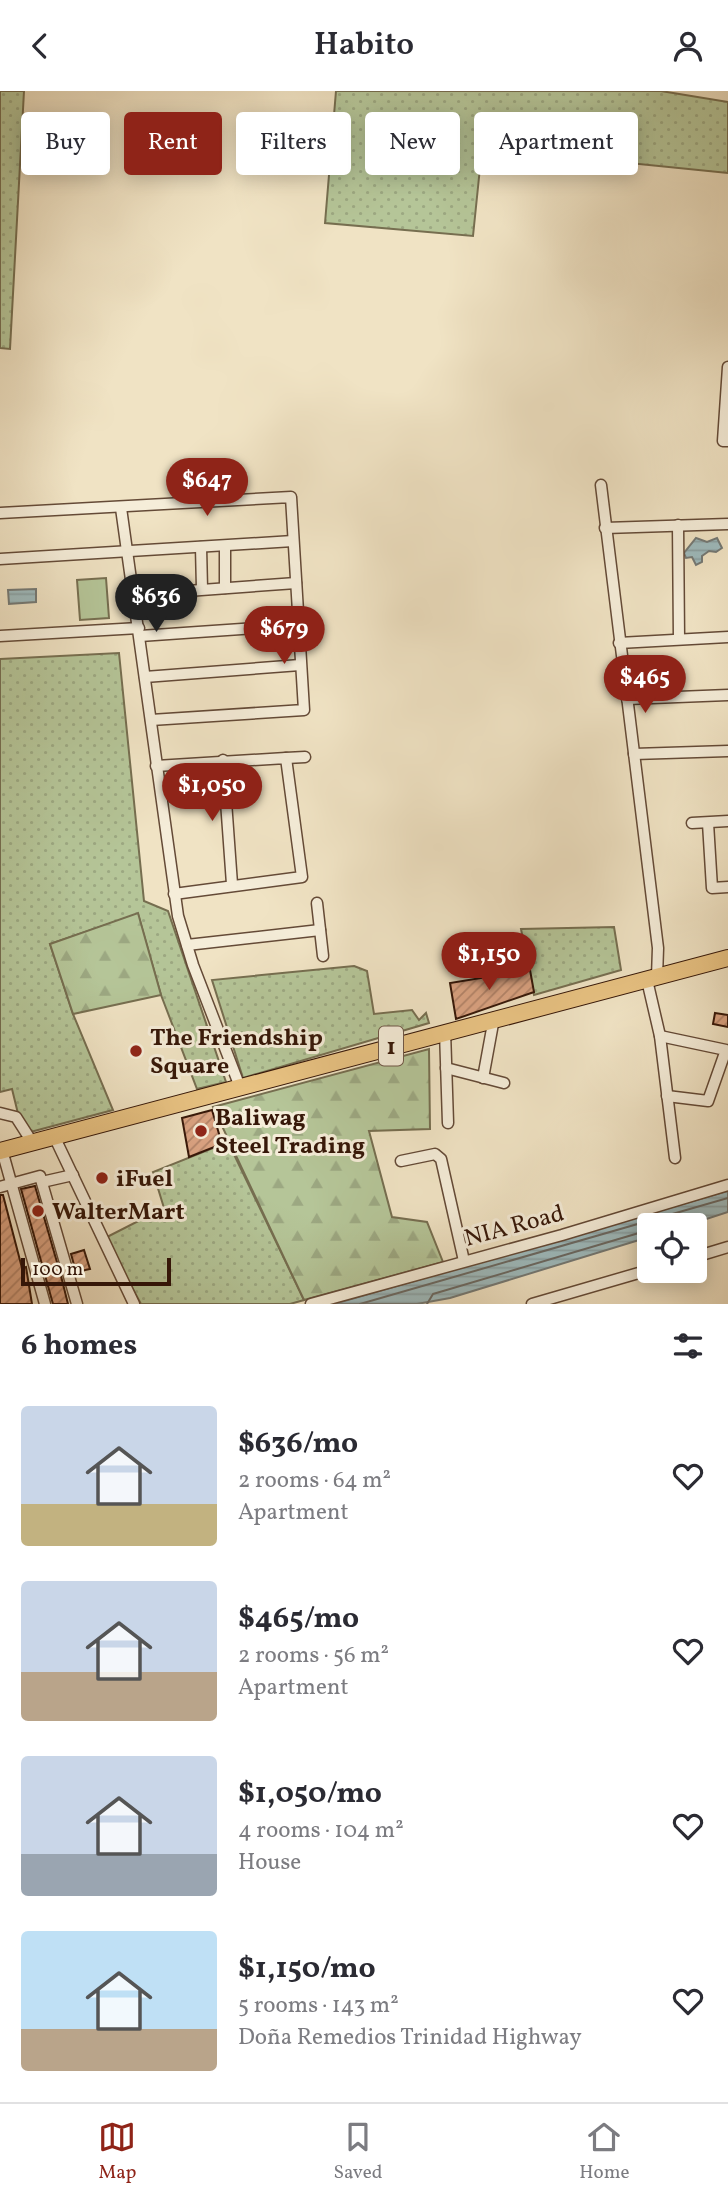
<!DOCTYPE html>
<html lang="en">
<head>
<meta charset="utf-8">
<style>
	body { margin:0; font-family:Vollkorn,serif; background:#f2f2f3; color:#2b2b33; height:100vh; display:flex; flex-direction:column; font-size:26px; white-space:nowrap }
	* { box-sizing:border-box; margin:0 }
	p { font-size:23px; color:#7c7c81 }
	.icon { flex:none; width:38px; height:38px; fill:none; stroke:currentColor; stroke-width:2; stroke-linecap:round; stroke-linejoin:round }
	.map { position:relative; height:1213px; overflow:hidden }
	.details { display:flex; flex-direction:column; background:#fff; flex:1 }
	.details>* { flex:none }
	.banner { position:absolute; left:21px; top:21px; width:686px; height:63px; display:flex; gap:14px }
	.tools { position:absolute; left:637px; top:1122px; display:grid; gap:14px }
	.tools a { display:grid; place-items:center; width:70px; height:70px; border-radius:7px; background:#fff; box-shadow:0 4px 18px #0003; font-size:35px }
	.scale { position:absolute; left:21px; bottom:18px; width:150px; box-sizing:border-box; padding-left:7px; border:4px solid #361708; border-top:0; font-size:19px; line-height:24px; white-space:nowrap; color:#361708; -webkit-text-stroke:5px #f5edd9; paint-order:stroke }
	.price { position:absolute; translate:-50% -60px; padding:0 16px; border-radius:24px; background:#8f2418; color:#fff; font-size:23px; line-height:46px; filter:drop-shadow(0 2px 4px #0008) }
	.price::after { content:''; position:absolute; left:50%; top:42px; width:21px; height:16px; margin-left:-10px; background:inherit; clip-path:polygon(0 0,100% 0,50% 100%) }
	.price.active { background:#222; color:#fff }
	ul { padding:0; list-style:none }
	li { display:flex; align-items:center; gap:21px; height:175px; padding:0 21px }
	li span { display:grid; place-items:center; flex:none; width:196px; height:140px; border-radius:7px; color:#555 }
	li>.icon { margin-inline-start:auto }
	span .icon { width:84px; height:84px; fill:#fffc; stroke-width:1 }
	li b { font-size:30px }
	h2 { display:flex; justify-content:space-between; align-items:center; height:84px; padding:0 21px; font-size:30px }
	.tag { padding:0 24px; border-radius:7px; background:#fff; box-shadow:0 4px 18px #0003; font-size:24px; line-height:63px }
	.tag.active { background:#8f2418; color:#fff }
	header { display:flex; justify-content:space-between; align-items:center; height:91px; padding:0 21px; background:#fff; font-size:32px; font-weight:600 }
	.tab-bar { display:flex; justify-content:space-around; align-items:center; height:98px; border-top:2px solid #e1e1e2; background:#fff; font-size:19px; color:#7c7c81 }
	.tab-bar a { display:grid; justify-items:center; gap:4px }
	.tab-bar .active { color:#8f2418 }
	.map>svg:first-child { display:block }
	.grass { fill:url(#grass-dots); stroke:#766e50; stroke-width:2 }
	.forest { fill:url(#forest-firs); stroke:#766e50; stroke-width:2 }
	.pitch { fill:#b5c598; stroke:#766e50; stroke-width:2 }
	.water { fill:url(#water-rules); stroke:#747975; stroke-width:2 }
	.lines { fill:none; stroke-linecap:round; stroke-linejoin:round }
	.shore { stroke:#6a6963; stroke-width:2 }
	.building { fill:url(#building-hatch); stroke:#361708; stroke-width:2 }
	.minor-casing { stroke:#644a37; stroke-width:13 }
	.highway-casing { stroke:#361708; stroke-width:18 }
	.minor { stroke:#f5edd9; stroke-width:10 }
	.highway { stroke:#e8c282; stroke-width:16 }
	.poi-dot { fill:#8f2418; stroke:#f5edd9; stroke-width:2.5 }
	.labels { text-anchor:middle; stroke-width:6; stroke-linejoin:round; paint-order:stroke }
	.shield { fill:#f5edd9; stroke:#6f5747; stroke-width:2 }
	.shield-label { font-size:23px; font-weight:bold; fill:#361708 }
	.poi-label { font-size:24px; font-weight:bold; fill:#361708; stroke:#f5edd9; text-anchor:start }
	.street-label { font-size:24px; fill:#361708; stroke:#f5edd9 }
</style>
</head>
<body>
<header><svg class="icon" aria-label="back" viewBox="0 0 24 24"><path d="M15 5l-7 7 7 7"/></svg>Habito<svg class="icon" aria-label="person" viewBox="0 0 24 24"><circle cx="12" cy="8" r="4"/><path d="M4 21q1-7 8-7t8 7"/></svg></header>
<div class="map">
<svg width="728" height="1213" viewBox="0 0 728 1213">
	<defs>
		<pattern id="grass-dots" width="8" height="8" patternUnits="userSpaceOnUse" patternTransform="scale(1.75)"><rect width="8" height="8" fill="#b5c598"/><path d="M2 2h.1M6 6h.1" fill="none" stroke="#9ca882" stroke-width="1.8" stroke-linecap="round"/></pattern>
		<pattern id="forest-firs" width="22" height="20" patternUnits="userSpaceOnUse" patternTransform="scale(1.75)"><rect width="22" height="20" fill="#b5c598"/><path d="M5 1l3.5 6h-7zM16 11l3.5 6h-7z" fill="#9ca882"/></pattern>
		<pattern id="water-rules" width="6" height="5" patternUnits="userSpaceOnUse" patternTransform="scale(1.75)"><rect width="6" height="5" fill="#9ebbbe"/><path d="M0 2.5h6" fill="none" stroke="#89a0a2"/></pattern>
		<pattern id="building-hatch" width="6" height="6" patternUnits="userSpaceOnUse" patternTransform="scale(1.75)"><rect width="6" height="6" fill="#daa281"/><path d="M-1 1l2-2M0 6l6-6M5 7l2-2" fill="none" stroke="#b28368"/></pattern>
	</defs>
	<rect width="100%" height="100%" fill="#f0e3c4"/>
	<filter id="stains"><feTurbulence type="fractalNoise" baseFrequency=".00286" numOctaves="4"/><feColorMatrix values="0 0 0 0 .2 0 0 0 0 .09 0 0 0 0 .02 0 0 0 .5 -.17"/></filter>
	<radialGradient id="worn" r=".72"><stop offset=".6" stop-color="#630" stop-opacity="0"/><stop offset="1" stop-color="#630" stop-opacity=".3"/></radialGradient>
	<!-- grass -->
	<g class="grass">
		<polygon points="0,0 24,0 10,258 0,257"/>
		<polygon points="336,0 661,0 728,11 728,82 482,57 473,145 325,132"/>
		<polygon points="119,562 144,810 168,820 226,991 197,998 161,904 138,823 50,853 73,923 113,1019 23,1043 12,998 0,1001 0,568"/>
		<polygon points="614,836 621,879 534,904 521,838"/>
		<polygon points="354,875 367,880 374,923 412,919 419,929 426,922 429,932 243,987 212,889"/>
		<polygon points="228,1051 304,1209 290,1213 141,1213 105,1147 164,1117 153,1081"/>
	</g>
	<!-- forest -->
	<g class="forest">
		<polygon points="138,822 161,904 73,923 50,853"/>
		<polygon points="429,958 430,1038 369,1040 392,1126 427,1131 443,1171 304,1209 213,1016"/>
	</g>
	<!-- pitch -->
	<polygon class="pitch" points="106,487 109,527 80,529 77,489"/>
	<!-- water -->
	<g class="water">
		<polygon points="696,447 707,451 717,447 722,457 716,461 709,460 702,465 702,471 696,474 692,466 686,467 684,462"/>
		<polygon points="36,498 36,511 9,513 8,499"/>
		<polygon points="728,1100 728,1121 688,1134 649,1134 649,1146 450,1207 417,1213 334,1213"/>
	</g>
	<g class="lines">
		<!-- shore -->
		<g class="shore">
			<polyline points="360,1213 728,1107"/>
			<polyline points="427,1213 433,1203 649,1139"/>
		</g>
	</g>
	<!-- building -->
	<g class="building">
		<polygon points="530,879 534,901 456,928 450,892"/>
		<polygon points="715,922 728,924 728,936 713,933"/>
		<polygon points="212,1019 222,1053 189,1066 182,1027"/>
		<polygon points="35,1095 61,1185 68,1213 53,1213 21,1098"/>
		<polygon points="0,1104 3,1104 22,1177 26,1176 32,1213 0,1213"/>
		<polygon points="84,1159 90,1178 76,1181 71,1163"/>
	</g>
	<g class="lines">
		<!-- minor casing -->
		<g class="minor-casing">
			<g id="minor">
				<polyline points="728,276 723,350 728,350"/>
				<polyline points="601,394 658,857 657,886"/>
				<polyline points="121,417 178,825 193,874 240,996"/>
				<polyline points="0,422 291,406 304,619 151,629"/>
				<polyline points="678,434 679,548"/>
				<polyline points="605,437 728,433"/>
				<polyline points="225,455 225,497"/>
				<polyline points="201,456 202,498"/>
				<polyline points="0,468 293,450"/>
				<polyline points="133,504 296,492"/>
				<polyline points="0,545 139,537"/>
				<polyline points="140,545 298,534"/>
				<polyline points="619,552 728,546"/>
				<polyline points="145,586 300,574"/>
				<polyline points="627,608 728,604"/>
				<polyline points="634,663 728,660"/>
				<polyline points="286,667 305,666"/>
				<polyline points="223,669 232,793"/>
				<polyline points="156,675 286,667 302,786 174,803"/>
				<polyline points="692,732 728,730"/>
				<polyline points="708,732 712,797 728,796"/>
				<polyline points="317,812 323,865"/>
				<polyline points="187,854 320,839"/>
				<polyline points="647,889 660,945 675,1067"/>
				<polyline points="445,940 448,1032"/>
				<polyline points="660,945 726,959 708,1010 667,1005"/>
				<polyline points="446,977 504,992"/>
				<polyline points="483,987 494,927"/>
				<polyline points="0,1022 16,1026 32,1051"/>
				<polyline points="54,1045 134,1213"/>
				<polyline points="2,1059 45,1213"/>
				<polyline points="401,1070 435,1063 441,1068 464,1170"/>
				<polyline points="42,1091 73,1084"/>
				<polyline points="0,1096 40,1085 77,1213"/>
				<polyline points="695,1166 728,1156"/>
				<polyline points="311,1213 562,1144 728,1094"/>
				<polyline points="532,1213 649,1179"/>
			</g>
		</g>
		<!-- highway casing -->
		<g class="highway-casing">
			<polyline id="highway" points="0,1060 728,867"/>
		</g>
		<!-- minor -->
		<use href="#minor" class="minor"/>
		<!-- highway -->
		<use href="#highway" class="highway"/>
	</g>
	<!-- markers -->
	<g class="poi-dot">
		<circle cx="136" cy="960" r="7"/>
		<circle cx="201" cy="1040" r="7"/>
		<circle cx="102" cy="1087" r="7"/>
		<circle cx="38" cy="1120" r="7"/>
	</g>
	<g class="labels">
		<!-- shield labels -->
		<rect class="shield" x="379" y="935.5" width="24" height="39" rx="5"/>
		<g class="shield-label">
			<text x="391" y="963">1</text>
		</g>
		<!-- poi labels -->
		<g class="poi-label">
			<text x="150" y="954">The Friendship<tspan x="150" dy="28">Square</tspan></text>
			<text x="215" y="1034">Baliwag<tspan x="215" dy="28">Steel Trading</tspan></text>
			<text x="116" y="1095">iFuel</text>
			<text x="52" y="1128">WalterMart</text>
		</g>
		<!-- street labels -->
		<g class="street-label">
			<text transform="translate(514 1134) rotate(-15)" y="8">NIA Road</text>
		</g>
	</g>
	<rect width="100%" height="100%" filter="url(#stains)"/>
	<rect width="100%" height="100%" fill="url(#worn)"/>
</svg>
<div class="tools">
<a><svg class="icon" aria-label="locate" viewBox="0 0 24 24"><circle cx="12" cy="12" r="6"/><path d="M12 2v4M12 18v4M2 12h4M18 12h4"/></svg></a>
</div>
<div class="scale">100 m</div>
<b class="price" style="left:207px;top:427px">$647</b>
<b class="price active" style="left:156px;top:543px">$636</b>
<b class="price" style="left:284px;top:575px">$679</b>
<b class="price" style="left:645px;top:624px">$465</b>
<b class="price" style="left:212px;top:732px">$1,050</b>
<b class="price" style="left:489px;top:901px">$1,150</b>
<div class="banner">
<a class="tag">Buy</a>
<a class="tag active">Rent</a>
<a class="tag">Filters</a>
<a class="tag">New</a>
<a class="tag">Apartment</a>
</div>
</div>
<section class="details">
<h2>6 homes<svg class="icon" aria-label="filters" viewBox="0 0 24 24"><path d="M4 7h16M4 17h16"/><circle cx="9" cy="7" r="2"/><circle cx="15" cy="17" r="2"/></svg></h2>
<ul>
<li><span style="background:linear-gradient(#c9d6e8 70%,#c2b280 0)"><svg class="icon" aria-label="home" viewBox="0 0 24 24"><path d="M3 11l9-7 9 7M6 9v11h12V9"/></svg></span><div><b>$636/mo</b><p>2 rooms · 64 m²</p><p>Apartment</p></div><svg class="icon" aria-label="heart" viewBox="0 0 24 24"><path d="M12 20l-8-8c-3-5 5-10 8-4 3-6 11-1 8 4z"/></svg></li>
<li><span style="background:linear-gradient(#c9d6e8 65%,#b9a48a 0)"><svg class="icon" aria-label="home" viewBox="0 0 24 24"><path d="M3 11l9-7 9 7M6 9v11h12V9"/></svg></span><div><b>$465/mo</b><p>2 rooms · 56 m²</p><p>Apartment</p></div><svg class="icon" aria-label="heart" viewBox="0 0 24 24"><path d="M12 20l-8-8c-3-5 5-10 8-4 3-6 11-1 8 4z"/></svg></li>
<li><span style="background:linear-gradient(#c9d6e8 70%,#9aa5b1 0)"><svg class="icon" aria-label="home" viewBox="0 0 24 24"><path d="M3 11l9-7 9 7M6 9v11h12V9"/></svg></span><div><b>$1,050/mo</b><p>4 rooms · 104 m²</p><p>House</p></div><svg class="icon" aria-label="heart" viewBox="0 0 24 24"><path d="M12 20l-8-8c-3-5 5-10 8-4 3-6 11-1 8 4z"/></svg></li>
<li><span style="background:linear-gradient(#bfe0f5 70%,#b9a48a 0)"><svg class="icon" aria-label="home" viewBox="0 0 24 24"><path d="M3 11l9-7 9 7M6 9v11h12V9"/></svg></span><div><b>$1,150/mo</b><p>5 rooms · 143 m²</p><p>Doña Remedios Trinidad Highway</p></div><svg class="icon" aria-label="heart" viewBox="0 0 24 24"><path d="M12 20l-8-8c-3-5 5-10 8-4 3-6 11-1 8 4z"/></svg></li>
</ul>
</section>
<nav class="tab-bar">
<a class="active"><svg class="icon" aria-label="map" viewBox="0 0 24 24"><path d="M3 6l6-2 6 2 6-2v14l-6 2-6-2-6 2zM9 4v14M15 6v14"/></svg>Map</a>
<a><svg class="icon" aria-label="saved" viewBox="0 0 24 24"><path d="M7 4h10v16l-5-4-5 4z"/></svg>Saved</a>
<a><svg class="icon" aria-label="home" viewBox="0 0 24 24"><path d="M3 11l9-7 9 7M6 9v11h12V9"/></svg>Home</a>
</nav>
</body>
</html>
